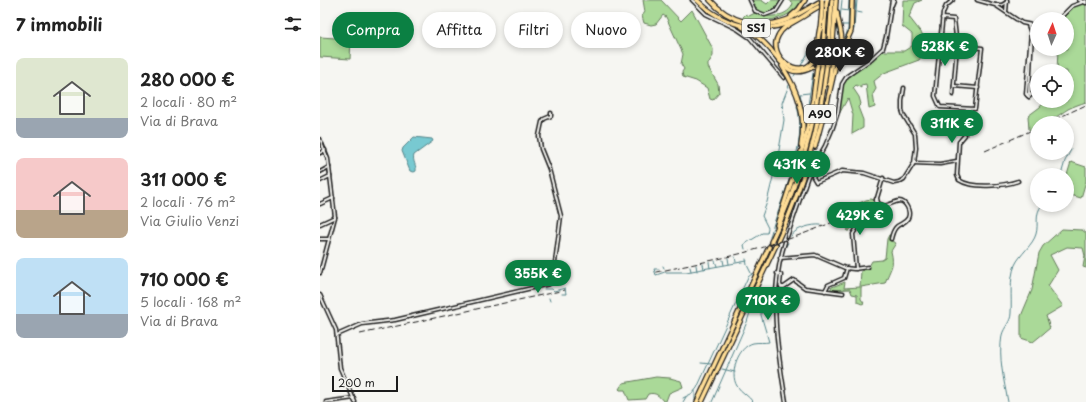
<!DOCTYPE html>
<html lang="it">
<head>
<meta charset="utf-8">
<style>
	body { margin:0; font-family:"Playpen Sans",sans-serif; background:#f6f6f6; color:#222; height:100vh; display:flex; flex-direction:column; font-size:15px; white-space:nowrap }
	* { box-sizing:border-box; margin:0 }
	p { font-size:13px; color:#767676 }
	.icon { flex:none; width:22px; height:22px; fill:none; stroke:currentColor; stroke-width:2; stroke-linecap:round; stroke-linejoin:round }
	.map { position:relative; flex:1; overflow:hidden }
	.panel { display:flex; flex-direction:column; background:#fff; width:320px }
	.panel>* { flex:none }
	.banner { position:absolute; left:12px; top:12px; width:380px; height:36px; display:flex; gap:8px }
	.needle { width:26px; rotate:3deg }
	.buttons { position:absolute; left:710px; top:12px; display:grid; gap:8px }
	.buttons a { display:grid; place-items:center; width:44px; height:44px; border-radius:50%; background:#fff; box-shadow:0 2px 6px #0003; font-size:20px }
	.scale { position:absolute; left:12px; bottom:10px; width:66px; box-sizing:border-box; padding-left:4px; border:2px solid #1c1c1c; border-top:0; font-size:11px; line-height:14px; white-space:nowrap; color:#1c1c1c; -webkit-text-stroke:3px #f6f6f2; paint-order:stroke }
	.price { position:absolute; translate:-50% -34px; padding:0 9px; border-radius:14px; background:#0b8043; color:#fff; font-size:13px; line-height:26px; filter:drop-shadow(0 1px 2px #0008) }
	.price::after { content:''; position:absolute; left:50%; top:24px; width:12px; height:9px; margin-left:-6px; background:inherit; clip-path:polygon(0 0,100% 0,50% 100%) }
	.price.selected { background:#222; color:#fff }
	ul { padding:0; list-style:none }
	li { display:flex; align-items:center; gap:12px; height:100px; padding:0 16px }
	li span { display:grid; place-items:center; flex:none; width:112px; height:80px; border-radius:8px; color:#555 }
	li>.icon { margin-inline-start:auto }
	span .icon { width:48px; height:48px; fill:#fffc; stroke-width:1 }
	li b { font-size:17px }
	h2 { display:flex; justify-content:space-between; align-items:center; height:48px; padding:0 16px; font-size:17px }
	.chip { padding:0 14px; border-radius:18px; background:#fff; box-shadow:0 2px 6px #0003; font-size:14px; line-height:36px }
	.chip.selected { background:#0b8043; color:#fff }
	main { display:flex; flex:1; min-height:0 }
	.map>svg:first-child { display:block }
	.green { fill:#aad998; stroke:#637a5a }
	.water { fill:#78c9d1; stroke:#538489 }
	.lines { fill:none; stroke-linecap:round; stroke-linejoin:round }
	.stream { stroke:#538489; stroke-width:1 }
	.highway-tunnel { stroke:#d5d5d2; stroke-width:3.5; stroke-dasharray:3.5 2; stroke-linecap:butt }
	.minor-casing { stroke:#1c1c1c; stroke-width:5 }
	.highway-casing { stroke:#1c1c1c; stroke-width:6 }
	.minor { stroke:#f6f6f2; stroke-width:2 }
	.highway { stroke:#ffdd96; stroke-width:3.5 }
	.rail { stroke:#1c1c1c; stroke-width:1; stroke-dasharray:6 3; stroke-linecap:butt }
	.highway-bridge-casing { stroke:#1c1c1c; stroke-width:6; stroke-linecap:butt }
	.highway-bridge { stroke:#ffdd96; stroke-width:3.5 }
	.labels { text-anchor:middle; stroke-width:3.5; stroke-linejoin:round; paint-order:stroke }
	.shield { fill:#f6f6f2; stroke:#5d5d5c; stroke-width:1 }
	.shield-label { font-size:11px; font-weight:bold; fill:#1c1c1c }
</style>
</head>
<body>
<main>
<section class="panel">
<h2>7 immobili<svg class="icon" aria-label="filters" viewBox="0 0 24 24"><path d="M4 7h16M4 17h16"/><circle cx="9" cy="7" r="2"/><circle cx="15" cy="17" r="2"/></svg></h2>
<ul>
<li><span style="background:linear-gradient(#dfe7d0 75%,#9aa5b1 0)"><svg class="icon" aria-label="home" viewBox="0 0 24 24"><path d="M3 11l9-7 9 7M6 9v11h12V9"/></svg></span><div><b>280 000 €</b><p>2 locali · 80 m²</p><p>Via di Brava</p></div></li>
<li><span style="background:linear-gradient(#f6c9c9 65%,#b9a48a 0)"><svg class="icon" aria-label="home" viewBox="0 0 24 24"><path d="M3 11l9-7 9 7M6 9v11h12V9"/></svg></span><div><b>311 000 €</b><p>2 locali · 76 m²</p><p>Via Giulio Venzi</p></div></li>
<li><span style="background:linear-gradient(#bfe0f5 70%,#9aa5b1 0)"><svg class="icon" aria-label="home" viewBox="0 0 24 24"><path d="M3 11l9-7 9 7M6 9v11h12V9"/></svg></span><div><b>710 000 €</b><p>5 locali · 168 m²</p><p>Via di Brava</p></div></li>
</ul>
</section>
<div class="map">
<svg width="766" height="402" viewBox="0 0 766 402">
	<rect width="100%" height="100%" fill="#f6f6f2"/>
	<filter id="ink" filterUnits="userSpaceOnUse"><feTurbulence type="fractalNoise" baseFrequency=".025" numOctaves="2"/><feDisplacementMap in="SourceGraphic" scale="8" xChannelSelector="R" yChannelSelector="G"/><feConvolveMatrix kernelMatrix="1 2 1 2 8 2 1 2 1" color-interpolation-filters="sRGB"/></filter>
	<g filter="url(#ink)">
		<!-- green -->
		<g class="green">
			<polygon points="323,0 341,0 361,21 372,10 393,49 393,56 388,64 388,67 398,84 399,93 393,100 390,99 387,88 376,81 363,77 362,72 364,69 361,64 363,54 346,17 343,15 336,24 331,25 324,23 322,16 325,12"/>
			<polygon points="432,0 441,0 447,4 451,0 461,0 456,9 446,14 437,12"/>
			<path d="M468,0H481C472,21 444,22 424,20L423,17L426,14L429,16L435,13C446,19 470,17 473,3Z"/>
			<polygon points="583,0 602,0 595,3 589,17 610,44 599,60 564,73 554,81 556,89 553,94 555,107 549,109 546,84 541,85 541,88 536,85 533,88 539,97 541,104 538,107 543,120 543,128 532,134 533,115 528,98 519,114 519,107 524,81 563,51 584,51 592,46 592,34 582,26"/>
			<path d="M760,4H766V102C760,104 754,106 748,109C739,115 729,123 717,123V126L709,130L708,116L720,107L725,101H747V71H737L738,49H747V19H742L756,5Z"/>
			<polygon points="0,37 31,39 30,59 0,57"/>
			<polygon points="751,162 766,167 766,181 761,198 747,194 747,175"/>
			<polygon points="551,199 554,200 553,212 537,221 529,231 527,231 531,223 530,219 533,216 545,210 546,209 545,206 516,218 514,216 514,214 546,200"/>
			<polygon points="742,229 762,230 766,233 766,268 763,267 765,256 763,248 747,247 730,255 738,270 728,286 743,306 726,316 730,328 713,342 701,338 701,316 712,290 719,253 723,246"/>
			<path d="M569,235H571V241L576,243L571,251C575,267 570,268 565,283L541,287V299L544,303L542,304L537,302V295L532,294L530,289L510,290L512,287L525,282L524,288L540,287L541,271L548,268L552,261L562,260L565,258L567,239Z"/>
			<path d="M336,377L350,378L361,381L363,387L349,393L346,401H343C339,396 336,392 328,394L325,399L309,400L305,390H300L299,389L303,383Z"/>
		</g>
		<!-- water -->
		<path class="water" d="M94,137L112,139L113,141L94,155C92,161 97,166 96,171L94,172L90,171L82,151L83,148Z"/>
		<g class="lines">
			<!-- stream -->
			<g class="stream">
				<polyline points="522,10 529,11"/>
				<polyline points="536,12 537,0"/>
				<polyline points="537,12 542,13"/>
				<polyline points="520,19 522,0"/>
				<polyline points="522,25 529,25"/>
				<polyline points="517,28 518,30 520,40"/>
				<polyline points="534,29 536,0"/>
				<polyline points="524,42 528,29 529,0"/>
				<polyline points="516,44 519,44"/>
				<polyline points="517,49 519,45"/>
				<polyline points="480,67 494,43"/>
				<polyline points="474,76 476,73"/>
				<polyline points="485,116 480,94 489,93"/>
				<polyline points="484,131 493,73"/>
				<polyline points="741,175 745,161 751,150"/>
				<path d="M471,236C475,228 493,224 501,225"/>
				<path d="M450,237C460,197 489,147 477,106"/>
				<polyline points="466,246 468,243"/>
				<path d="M425,249L424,245C430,240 436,238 442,233H447L448,228L442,216L447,202L458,156L464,120L462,103L469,85"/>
				<polyline points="415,257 416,262"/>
				<polyline points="408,258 409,264"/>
				<polyline points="426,259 427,265 432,275"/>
				<polyline points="403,260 404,265"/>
				<polyline points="395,261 397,266"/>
				<polyline points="389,262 390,268"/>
				<polyline points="383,264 384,269"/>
				<polyline points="376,265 377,271"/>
				<polyline points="343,266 344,268"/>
				<polyline points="370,267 371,271"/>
				<polyline points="339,269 334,269 336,275 345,272"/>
				<polyline points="345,272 366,272 427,261"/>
				<polyline points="224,289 232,289 234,291 245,288 246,294 242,294"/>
				<polyline points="229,298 230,301"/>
				<polyline points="381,363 391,364"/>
				<polyline points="402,369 415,372"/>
				<polyline points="363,398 373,393 377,388 428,277 432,274"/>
				<polyline points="375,399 375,391"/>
				<polyline points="363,402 366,397"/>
				<polyline points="392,402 427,322 432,306"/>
				<path d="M433,402C429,396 421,392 417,386C409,373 418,347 433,343C438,342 445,343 449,342L441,315L442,292L439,288"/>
				<path d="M688,402C684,380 678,358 682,335C684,327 691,322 691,313C692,297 689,280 695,265C700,254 713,245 716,234C719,224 714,214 722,205"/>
			</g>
			<!-- highway-tunnel -->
			<g class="highway-tunnel">
				<polyline points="498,7 510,0"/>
				<polyline points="493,67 509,59 517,53"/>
			</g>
			<!-- minor casing -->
			<g class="minor-casing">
				<g id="minor">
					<polyline points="372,0 386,14 417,29 430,38 464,78"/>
					<polyline points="430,0 435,11 445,15 456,11 463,0"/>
					<polyline points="633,0 626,6 623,13 615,96 620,107 655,109 662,48 637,46"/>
					<polyline points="657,0 675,5 702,23 717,26"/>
					<polyline points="759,0 766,3"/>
					<polyline points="572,5 574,0"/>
					<polyline points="676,5 682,5 687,2"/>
					<polyline points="686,12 687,0"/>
					<polyline points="622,18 634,19 637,46 633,95"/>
					<polyline points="739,19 752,6 766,1"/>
					<polyline points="708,25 711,33 706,94 708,96"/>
					<polyline points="634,86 658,88"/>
					<polyline points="709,93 712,33 715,26"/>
					<polygon points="709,93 711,95 709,97 707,95"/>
					<path d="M645,135L639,142L637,175L639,180C652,189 684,186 698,181"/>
					<polyline points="0,139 8,159 15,217 0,273"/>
					<polyline points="0,153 5,150"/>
					<polyline points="500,157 500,162 493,177 496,182 522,171 544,173 574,183 579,182 584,179 594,163 596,148 595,134 584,116 582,110 582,101 584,88"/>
					<polyline points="594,163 620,164 637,161"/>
					<polyline points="0,172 9,167"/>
					<path d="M563,178L557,198L558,203L564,206C569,205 574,202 579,201C586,201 591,212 588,218C583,227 575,220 571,239"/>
					<polyline points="0,181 10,176"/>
					<polyline points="0,204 13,198"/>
					<polyline points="556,211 556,199"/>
					<polyline points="0,224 15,217"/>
					<polyline points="467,237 488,176 505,146 512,130 518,112 522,84 527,76 549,61 563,48 566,37 572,0"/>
					<polyline points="0,239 8,239"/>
					<path d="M465,242C448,295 457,348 466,402"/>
					<polyline points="460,258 495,255 525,268 534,269 548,267"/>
					<polyline points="536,269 533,234 540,223 554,215 560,205"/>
					<polyline points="457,273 461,275 460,284 461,287 464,287 474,280 485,288 523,293"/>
					<polyline points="505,291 508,285 524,278 527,268"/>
					<polyline points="0,295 16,330 20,368 35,402"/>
					<polyline points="17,335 42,324 75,320 229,284 233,278 241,216 229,169 221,149 219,136 222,122 224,119 231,116 231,113"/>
					<polyline points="6,402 34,398"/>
				</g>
			</g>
			<!-- highway casing -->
			<g class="highway-casing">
				<g id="highway">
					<path d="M377,0C402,25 440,36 473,21"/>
					<path d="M390,0C409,22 439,30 466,20C477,16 488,8 499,2"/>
					<path d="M492,10C482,20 464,23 458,36C447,56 479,81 493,61C499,52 497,39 500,28"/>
					<polyline points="491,11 498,7"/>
					<polyline points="471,16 479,9 485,0"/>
					<path d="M422,27C434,32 442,40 451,50C464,66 470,79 493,67"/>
					<polyline points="500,30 502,9"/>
					<path d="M517,53C527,41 518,26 517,12"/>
					<polyline points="512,54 516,0"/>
					<polyline points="508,57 512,0"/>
					<polyline points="502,60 506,6"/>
					<polyline points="498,63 499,50"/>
					<path d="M462,66C478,91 487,116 481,146"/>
					<polyline points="509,84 512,60"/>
					<polyline points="507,103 515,68 531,31 532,0"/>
					<polyline points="495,147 507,102"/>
					<polyline points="457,225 485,140 493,99 497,68"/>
					<path d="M458,240C485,183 500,125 507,63"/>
					<path d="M451,242C478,186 495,127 502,65"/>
					<polyline points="377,402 449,247"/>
					<polyline points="382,402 456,245"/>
				</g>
			</g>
			<!-- minor -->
			<use href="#minor" class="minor"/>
			<!-- highway -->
			<use href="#highway" class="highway"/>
			<!-- rail -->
			<g class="rail">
				<polyline points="727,123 766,105"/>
				<polyline points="665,151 717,128"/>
				<path d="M336,272C369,265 402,259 434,250C472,239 508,225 543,209"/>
				<polyline points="40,334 245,290"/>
			</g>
			<!-- highway-bridge casing -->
			<g class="highway-bridge-casing">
				<g id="highway-bridge">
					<polyline points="506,6 507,0"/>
					<polyline points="502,9 502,0"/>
					<polyline points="512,60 512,54"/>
					<polyline points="507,63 508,57"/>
					<polyline points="502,65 502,60"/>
					<polyline points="497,68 498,63"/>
				</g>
			</g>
			<!-- highway-bridge -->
			<use href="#highway-bridge" class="highway-bridge"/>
		</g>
	</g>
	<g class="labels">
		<!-- shield labels -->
		<g class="shield">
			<rect x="422" y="19" width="28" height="18" rx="3"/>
			<rect x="484" y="105" width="32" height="18" rx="3"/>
		</g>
		<g class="shield-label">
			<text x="436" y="32">SS1</text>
			<text x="500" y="118">A90</text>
		</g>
	</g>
</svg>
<div class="buttons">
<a><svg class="needle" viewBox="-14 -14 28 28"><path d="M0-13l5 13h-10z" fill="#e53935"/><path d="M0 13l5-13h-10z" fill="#767676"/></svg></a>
<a><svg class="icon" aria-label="locate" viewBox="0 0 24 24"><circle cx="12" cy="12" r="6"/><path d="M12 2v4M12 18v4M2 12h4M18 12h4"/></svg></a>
<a>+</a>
<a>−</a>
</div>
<div class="scale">200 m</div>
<b class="price" style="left:625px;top:67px">528K €</b>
<b class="price selected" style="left:520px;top:73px">280K €</b>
<b class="price" style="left:632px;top:144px">311K €</b>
<b class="price" style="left:477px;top:185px">431K €</b>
<b class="price" style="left:540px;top:236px">429K €</b>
<b class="price" style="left:218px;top:294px">355K €</b>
<b class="price" style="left:448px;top:321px">710K €</b>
<div class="banner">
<a class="chip selected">Compra</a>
<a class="chip">Affitta</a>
<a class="chip">Filtri</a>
<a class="chip">Nuovo</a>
</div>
</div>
</main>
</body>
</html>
